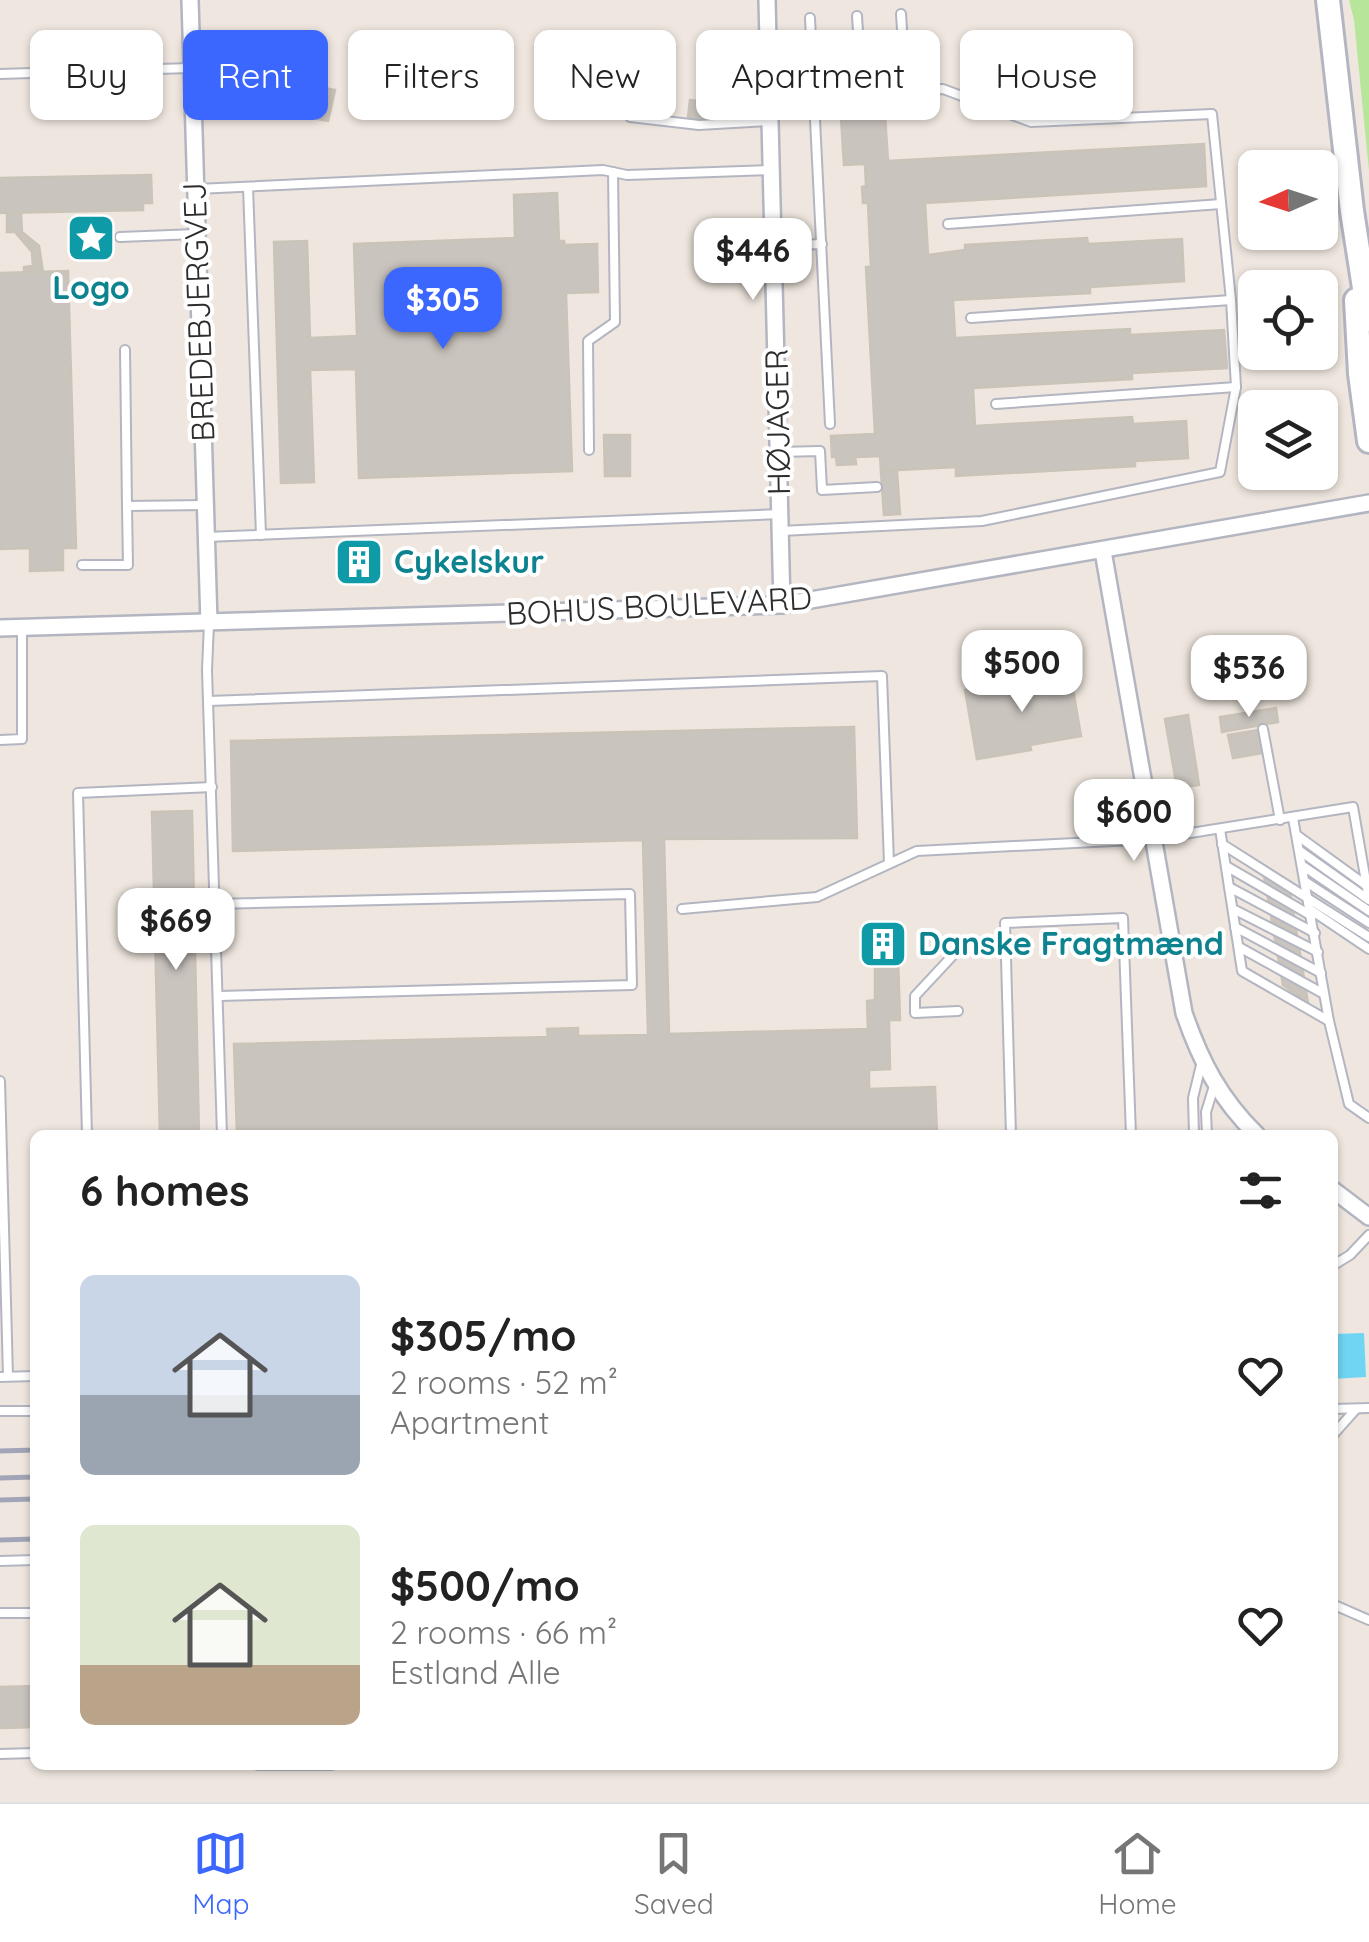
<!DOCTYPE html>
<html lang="en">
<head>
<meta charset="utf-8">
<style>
	body { margin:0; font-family:Quicksand,sans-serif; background:#f6f6f6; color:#222; height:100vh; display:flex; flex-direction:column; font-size:38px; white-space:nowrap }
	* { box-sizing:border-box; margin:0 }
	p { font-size:32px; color:#767676 }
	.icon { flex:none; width:55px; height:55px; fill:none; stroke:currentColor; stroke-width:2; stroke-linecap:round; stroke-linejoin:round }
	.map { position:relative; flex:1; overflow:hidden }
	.panel { position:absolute; left:30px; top:1130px; width:1308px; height:640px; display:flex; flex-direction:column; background:#fff; border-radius:15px; box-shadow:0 2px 8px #0004 }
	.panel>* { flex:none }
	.hud { position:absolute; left:30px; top:30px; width:1310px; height:90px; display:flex; gap:20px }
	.needle { width:65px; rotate:267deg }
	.tools { position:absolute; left:1238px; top:150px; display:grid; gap:20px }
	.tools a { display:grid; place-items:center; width:100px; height:100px; border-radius:15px; background:#fff; box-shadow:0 2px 8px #0004; font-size:50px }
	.price { position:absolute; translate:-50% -85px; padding:0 22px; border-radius:20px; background:#fff; color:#222; font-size:32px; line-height:65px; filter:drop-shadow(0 2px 5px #0008) }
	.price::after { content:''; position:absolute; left:50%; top:60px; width:30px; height:22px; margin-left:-15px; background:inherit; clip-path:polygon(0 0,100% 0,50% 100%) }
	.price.current { background:#3c67ff; color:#fff }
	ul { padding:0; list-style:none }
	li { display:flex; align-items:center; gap:30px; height:250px; padding:0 50px }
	li span { display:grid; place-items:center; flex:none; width:280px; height:200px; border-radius:15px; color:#555 }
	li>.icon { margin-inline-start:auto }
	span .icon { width:120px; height:120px; fill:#fffc; stroke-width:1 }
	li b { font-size:42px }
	h2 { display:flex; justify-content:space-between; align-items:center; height:120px; padding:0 50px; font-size:42px }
	.chip { padding:0 35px; border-radius:15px; background:#fff; box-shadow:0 2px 8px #0004; font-size:35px; line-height:90px }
	.chip.current { background:#3c67ff; color:#fff }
	.menu { display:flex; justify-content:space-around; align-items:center; height:140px; border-top:2px solid #e0e0e0; background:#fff; font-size:28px; color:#767676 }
	.menu a { display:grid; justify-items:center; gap:5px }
	.menu .current { color:#3c67ff }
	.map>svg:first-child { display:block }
	.green { fill:#b7e69b }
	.water { fill:#70d5f3 }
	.building { fill:#cac4be; stroke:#cac3b8; stroke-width:2.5 }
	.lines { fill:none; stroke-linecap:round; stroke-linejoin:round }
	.lane-casing { stroke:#b3b6c1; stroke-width:12 }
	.street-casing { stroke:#b3b6c1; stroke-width:20 }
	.secondary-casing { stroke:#b3b6c1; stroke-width:28 }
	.lane { stroke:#fff; stroke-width:8 }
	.street { stroke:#fff; stroke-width:15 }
	.secondary { stroke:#fff; stroke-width:22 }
	.rail { stroke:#a1a5b7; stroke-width:5 }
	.labels { text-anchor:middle; stroke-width:8; stroke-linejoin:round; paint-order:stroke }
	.culture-label { font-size:32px; font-weight:bold; fill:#0d838f; stroke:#fff; text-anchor:start }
	.street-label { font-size:32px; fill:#2d2d2d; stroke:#fff }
</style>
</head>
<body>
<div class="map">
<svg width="1369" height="1802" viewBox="0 0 1369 1802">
	<rect width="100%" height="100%" fill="#efe7df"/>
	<!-- green -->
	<polygon class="green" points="1349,0 1369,0 1369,171 1354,20"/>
	<!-- water -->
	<polygon class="water" points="1364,1333 1366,1377 1333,1379 1333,1334"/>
	<!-- building -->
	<g class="building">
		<polygon points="295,54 322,60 318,78 291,72"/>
		<polygon points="277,73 292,76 288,97 316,103 319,87 335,90 328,121 270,109"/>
		<polygon points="627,82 674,87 672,110 624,104"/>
		<polygon points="690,100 706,102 704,120 688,118"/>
		<polygon points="884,100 888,161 1204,144 1206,186 925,203 928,255 965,250 965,245 1087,238 1088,244 1182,239 1184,281 1090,287 1090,293 953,300 955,338 1130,329 1130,335 1224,330 1227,368 1132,373 1132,379 973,388 975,426 1132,417 1133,424 1186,421 1188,458 1135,461 1135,466 956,476 956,467 881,471 880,456 855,457 856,464 837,465 836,457 832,457 831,436 875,434 866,267 871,267 868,203 863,203 862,187 866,186 865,164 844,165 840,102"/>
		<polygon points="151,175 152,203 143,203 143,210 0,213 0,178"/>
		<polygon points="557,193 559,241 564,241 565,245 597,244 598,292 566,293 572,471 359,478 356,369 310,370 314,482 281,483 274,242 307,241 310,338 357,336 354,244 515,238 514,195"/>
		<polygon points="7,213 21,213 22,232 39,246 43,272 24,272 24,267 33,266 32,252 15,232 7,232"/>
		<polygon points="68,271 76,548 63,548 63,570 30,571 30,548 0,549 0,273"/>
		<polygon points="604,435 630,435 630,476 605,476"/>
		<polygon points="881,472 897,472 900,514 884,515"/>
		<polygon points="1070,672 1081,736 1030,745 1031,750 977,759 965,690"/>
		<polygon points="1276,708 1278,722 1222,732 1220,717"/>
		<polygon points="1188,715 1199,785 1177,788 1165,719"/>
		<polygon points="854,727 857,838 664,839 669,1034 868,1029 867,1001 875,1000 875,959 869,959 868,930 897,929 900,1020 889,1020 890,1069 869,1070 869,1089 935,1087 937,1135 237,1135 234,1044 548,1037 547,1029 578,1028 578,1036 648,1035 643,840 233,851 231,741"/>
		<polygon points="1259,730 1263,753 1233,758 1228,735"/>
		<polygon points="192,811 199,1135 160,1135 152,812"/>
		<polygon points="1263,870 1289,886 1308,1003 1283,985"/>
		<polygon points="35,1686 35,1727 0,1728 0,1687"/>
	</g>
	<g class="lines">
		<!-- lane casing -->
		<g class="lane-casing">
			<g id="lane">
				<polyline points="901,14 906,90"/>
				<polyline points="857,16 862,92"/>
				<polyline points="810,18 830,424"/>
				<polyline points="0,74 190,68"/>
				<polyline points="770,97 943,89 1031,122 1212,114 1231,300 1236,387 1220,472 982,521 781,531"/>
				<polyline points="630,117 699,125 770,121"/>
				<polyline points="248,187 261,535"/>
				<polyline points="197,189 603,170 627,175 772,170"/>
				<polyline points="948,224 1221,204"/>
				<polyline points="120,237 196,234"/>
				<polyline points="774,246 822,244"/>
				<polyline points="971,318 1231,300"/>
				<polyline points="125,350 127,506 205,505"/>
				<polyline points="996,404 1236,387"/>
				<polyline points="589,450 588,341 615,322 613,172"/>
				<polyline points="779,452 820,451 822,490 877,487"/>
				<polyline points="206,537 780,514"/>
				<polyline points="82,565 128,565 127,506"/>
				<polyline points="209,623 207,670 222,1135"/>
				<polyline points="209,701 882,676 889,863"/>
				<polyline points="1263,729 1280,820"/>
				<polyline points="0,740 22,739 22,627"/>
				<polyline points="1293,818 1329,1021 1349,1104 1369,1118"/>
				<polyline points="1220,829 1242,971 1329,1021"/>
				<polyline points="1298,836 1367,886"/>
				<polyline points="1222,844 1369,937"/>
				<polyline points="1300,851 1369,900"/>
				<polyline points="1226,866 1312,916"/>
				<polyline points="1303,866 1369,911"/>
				<polyline points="1306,882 1369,923"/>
				<polyline points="1229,887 1315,933"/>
				<polyline points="215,904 630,894 632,985 219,996"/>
				<polyline points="682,909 817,897 917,851 1153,839 1353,807 1369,899"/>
				<polyline points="1233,909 1318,952"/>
				<polyline points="1311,910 1369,949"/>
				<polyline points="1235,927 1321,973"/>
				<polyline points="1239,947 1324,994"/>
				<polyline points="956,952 915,996 915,1013 958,1011"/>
				<polyline points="0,1081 8,1376"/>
				<polyline points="87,1135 78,793 212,787"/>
				<polyline points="1011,1135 1005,923 1123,918 1131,1135"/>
				<polyline points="1194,1135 1193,1098 1202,1061"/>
				<polyline points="1207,1135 1206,1112 1214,1086"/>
				<polyline points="1332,1266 1350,1255 1369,1235"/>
				<polyline points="0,1377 35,1376"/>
				<polyline points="1332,1409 1369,1408"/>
				<polyline points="0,1411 35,1411"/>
				<polyline points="1332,1436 1356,1409"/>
				<polyline points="0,1561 35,1560"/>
				<polyline points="1332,1604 1369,1620"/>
				<polyline points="0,1613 35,1613"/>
				<polyline points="0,1754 35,1753"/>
				<polyline points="258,1765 332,1765"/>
			</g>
		</g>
		<!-- street casing -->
		<g class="street-casing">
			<g id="street">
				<polyline points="190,0 209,623"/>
				<polyline points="767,0 782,605"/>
				<path d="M1103,551L1184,1013C1201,1062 1220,1099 1257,1135"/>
				<polyline points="0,628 782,605 1369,503"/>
				<polyline points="1332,1189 1369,1217"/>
			</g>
		</g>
		<!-- secondary casing -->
		<g class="secondary-casing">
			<g id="secondary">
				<polyline points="1328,0 1352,211 1369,320"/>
				<polyline points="1356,300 1360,374 1369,441"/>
			</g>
		</g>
		<!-- lane -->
		<use href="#lane" class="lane"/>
		<!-- street -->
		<use href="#street" class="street"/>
		<!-- secondary -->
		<use href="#secondary" class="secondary"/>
		<!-- rail -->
		<g class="rail">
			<polyline points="0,1451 35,1450"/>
			<polyline points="0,1478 35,1477"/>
			<polyline points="0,1500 35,1499"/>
			<polyline points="0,1540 35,1539"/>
		</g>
	</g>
	<!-- icons -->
	<defs>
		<g id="sight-square" transform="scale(2.5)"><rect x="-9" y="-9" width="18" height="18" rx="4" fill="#0f9aa8" stroke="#fff"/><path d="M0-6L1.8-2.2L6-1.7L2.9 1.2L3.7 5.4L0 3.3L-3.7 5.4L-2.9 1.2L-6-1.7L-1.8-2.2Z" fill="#fff"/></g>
		<g id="building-square" transform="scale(2.5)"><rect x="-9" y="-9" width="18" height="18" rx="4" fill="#0f9aa8" stroke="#fff"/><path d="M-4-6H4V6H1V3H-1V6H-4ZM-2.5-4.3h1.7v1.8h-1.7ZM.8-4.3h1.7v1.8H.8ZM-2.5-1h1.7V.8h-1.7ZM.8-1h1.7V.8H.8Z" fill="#fff"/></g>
	</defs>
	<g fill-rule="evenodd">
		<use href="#sight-square" x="91" y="238"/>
		<use href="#building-square" x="359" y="562"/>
		<use href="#building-square" x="883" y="944"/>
	</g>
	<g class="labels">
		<!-- culture labels -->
		<g class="culture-label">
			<text x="91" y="299" text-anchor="middle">Logo</text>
			<text x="394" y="573">Cykelskur</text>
			<text x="918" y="955">Danske Fragtmænd</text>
		</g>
		<!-- street labels -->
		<g class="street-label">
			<text transform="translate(199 312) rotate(-92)" y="11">BREDEBJERGVEJ</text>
			<text transform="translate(778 422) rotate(-91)" y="11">HØJAGER</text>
			<text transform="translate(659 606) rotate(-3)" y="11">BOHUS BOULEVARD</text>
		</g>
	</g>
</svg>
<div class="tools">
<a><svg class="needle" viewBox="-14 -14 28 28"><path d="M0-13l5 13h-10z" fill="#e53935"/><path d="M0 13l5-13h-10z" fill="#767676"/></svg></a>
<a><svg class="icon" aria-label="locate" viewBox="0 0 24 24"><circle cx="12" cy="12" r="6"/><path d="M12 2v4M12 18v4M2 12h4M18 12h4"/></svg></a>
<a><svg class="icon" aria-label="layers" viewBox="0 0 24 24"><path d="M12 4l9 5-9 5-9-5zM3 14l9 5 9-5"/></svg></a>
</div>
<b class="price" style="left:753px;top:303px">$446</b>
<b class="price current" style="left:443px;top:352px">$305</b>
<b class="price" style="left:1022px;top:715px">$500</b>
<b class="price" style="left:1249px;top:720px">$536</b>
<b class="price" style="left:1134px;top:864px">$600</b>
<b class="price" style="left:176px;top:973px">$669</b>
<div class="hud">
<a class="chip">Buy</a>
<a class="chip current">Rent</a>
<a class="chip">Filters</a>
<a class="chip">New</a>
<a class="chip">Apartment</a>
<a class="chip">House</a>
</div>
<section class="panel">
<h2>6 homes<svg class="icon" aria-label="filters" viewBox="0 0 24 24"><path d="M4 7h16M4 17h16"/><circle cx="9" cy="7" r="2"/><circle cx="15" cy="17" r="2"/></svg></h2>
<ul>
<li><span style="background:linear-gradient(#c9d6e8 60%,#9aa5b1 0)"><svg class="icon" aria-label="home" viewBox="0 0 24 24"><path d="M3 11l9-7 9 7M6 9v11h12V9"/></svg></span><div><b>$305/mo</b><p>2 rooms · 52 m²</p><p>Apartment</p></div><svg class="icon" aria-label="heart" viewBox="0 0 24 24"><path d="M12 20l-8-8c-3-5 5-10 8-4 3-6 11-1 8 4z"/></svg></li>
<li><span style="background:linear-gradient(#dfe7d0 70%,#b9a48a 0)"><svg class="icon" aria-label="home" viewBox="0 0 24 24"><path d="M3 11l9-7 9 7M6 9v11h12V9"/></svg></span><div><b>$500/mo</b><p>2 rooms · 66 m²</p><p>Estland Alle</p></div><svg class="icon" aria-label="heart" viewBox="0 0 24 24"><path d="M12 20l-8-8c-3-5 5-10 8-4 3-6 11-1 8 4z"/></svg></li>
</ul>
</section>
</div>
<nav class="menu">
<a class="current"><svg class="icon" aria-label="map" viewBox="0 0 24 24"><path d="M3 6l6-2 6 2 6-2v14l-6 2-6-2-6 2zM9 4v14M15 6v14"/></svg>Map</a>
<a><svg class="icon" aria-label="saved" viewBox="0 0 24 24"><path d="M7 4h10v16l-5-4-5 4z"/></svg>Saved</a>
<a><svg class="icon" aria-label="home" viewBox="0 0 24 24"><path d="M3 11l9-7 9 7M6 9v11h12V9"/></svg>Home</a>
</nav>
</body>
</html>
